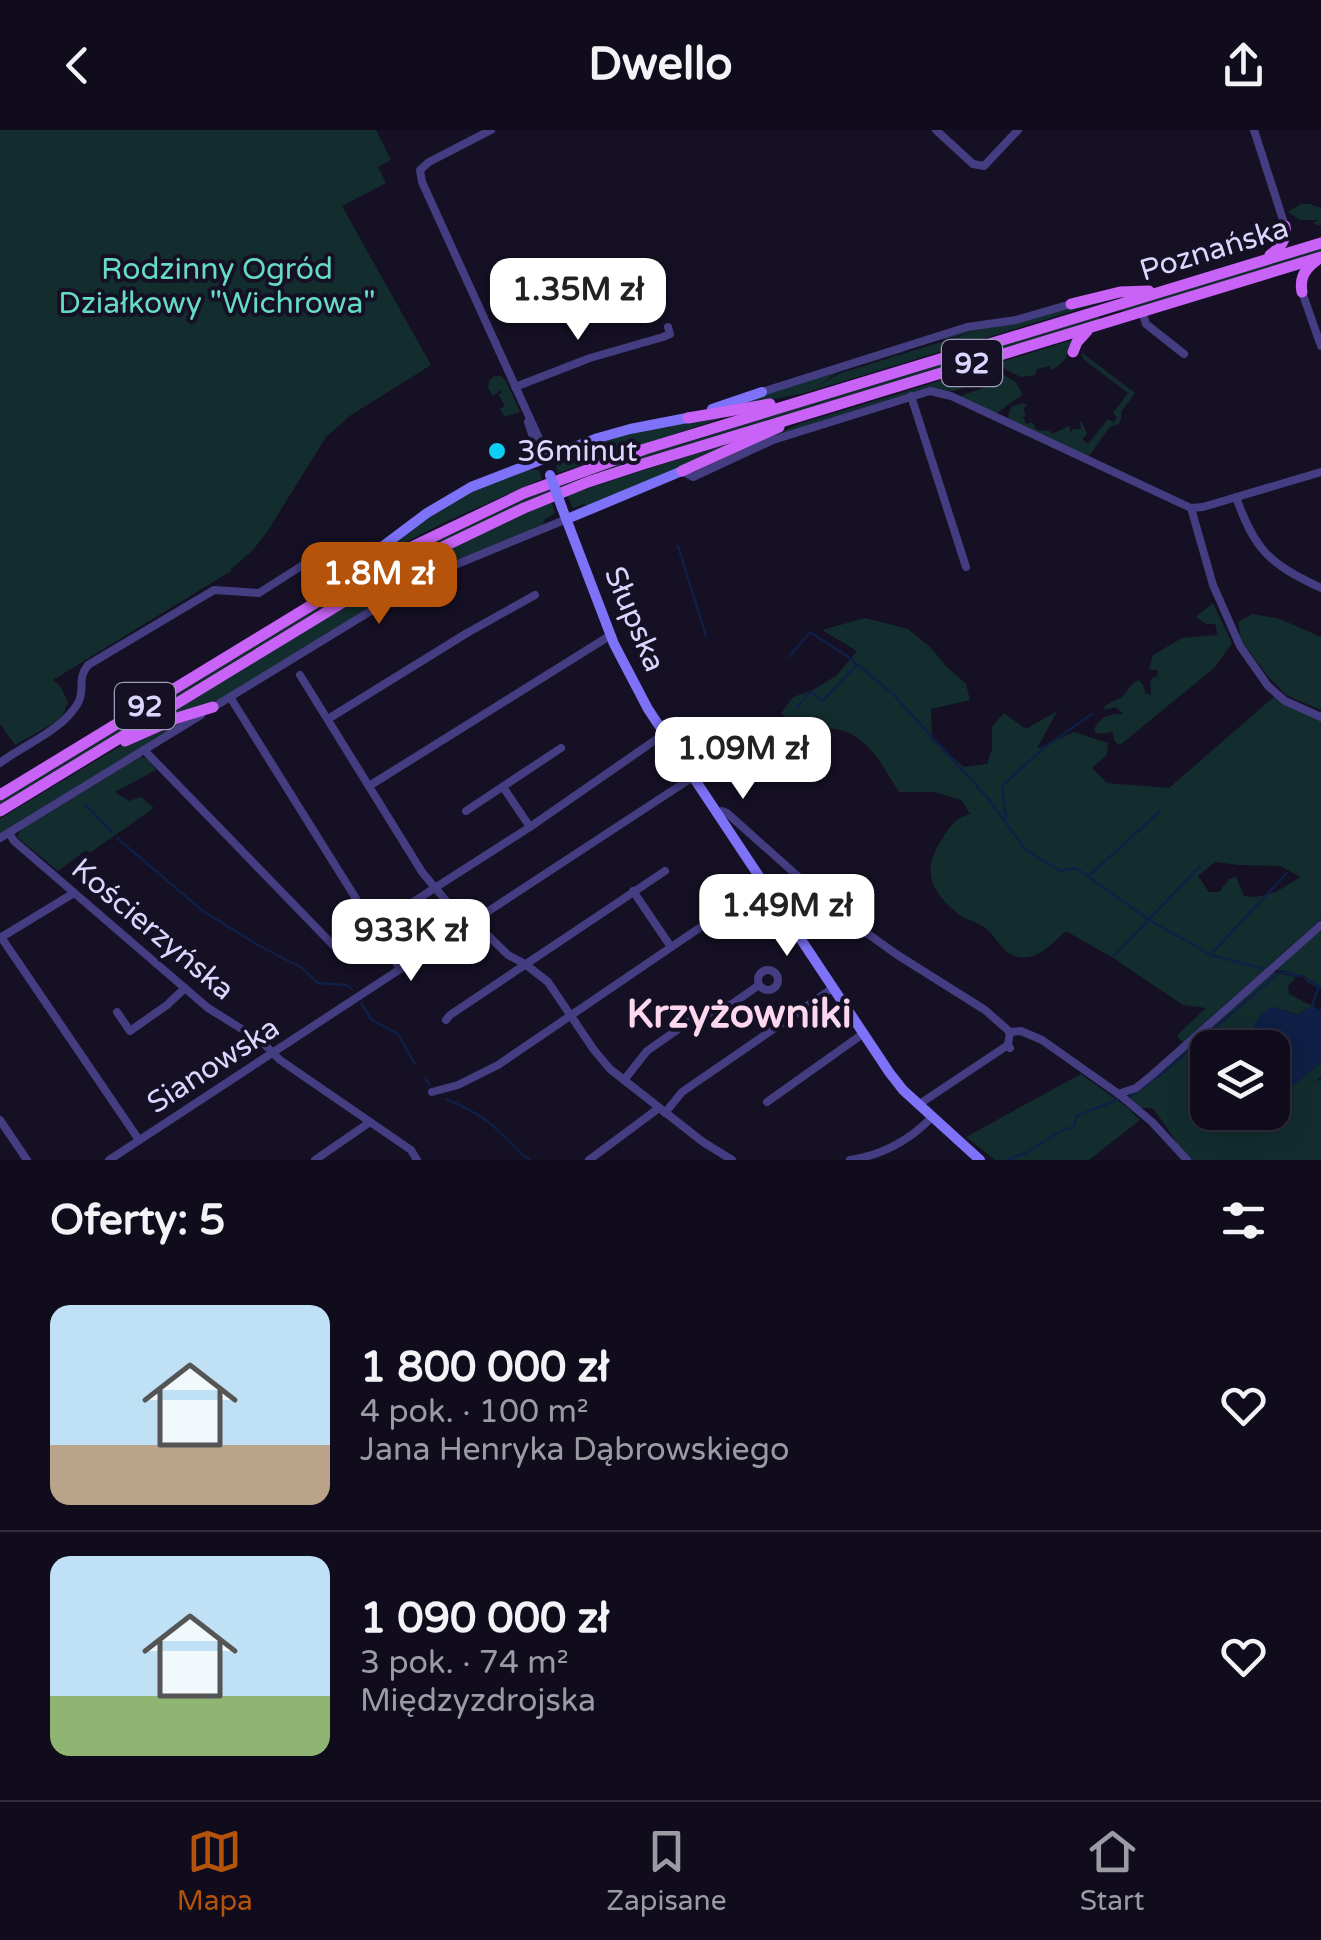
<!DOCTYPE html>
<html lang="pl">
<head>
<meta charset="utf-8">
<style>
	body { margin:0; font-family:"Varela Round",sans-serif; background:#191524; color:#f1f3f6; height:100vh; display:flex; flex-direction:column; font-size:38px; white-space:nowrap }
	* { box-sizing:border-box; margin:0 }
	p { font-size:32px; color:#9c9ba3 }
	.icon { flex:none; width:55px; height:55px; fill:none; stroke:currentColor; stroke-width:2; stroke-linecap:round; stroke-linejoin:round }
	.map { position:relative; height:1030px; overflow:hidden }
	.sheet { display:flex; flex-direction:column; background:#100c1b; flex:1 }
	.sheet>* { flex:none }
	.buttons { position:absolute; left:1190px; top:900px; display:grid; gap:20px }
	.buttons a { display:grid; place-items:center; width:100px; height:100px; border-radius:20px; background:#100c1b; box-shadow:0 5px 25px #0003,0 0 0 2px #302c3a; font-size:50px }
	.price { position:absolute; translate:-50% -85px; padding:0 22px; border-radius:20px; background:#fff; color:#222; font-size:32px; line-height:65px; filter:drop-shadow(0 2px 5px #0008) }
	.price::after { content:''; position:absolute; left:50%; top:60px; width:30px; height:22px; margin-left:-15px; background:inherit; clip-path:polygon(0 0,100% 0,50% 100%) }
	.price.selected { background:#b45309; color:#fff }
	ul { padding:0; list-style:none }
	li { display:flex; align-items:center; gap:30px; height:250px; padding:0 50px }
	li+li { border-top:2px solid #302c3a }
	li span { display:grid; place-items:center; flex:none; width:280px; height:200px; border-radius:20px; color:#555 }
	li>.icon { margin-inline-start:auto }
	span .icon { width:120px; height:120px; fill:#fffc; stroke-width:1 }
	li b { font-size:42px }
	h2 { display:flex; justify-content:space-between; align-items:center; height:120px; padding:0 50px; font-size:42px }
	header { display:flex; justify-content:space-between; align-items:center; height:130px; padding:0 50px; background:#100c1b; font-size:45px; font-weight:700 }
	.dock { display:flex; justify-content:space-around; align-items:center; height:140px; border-top:2px solid #302c3a; background:#100c1b; font-size:28px; color:#9c9ba3 }
	.dock a { display:grid; justify-items:center; gap:5px }
	.dock .selected { color:#b45309 }
	.map>svg:first-child { display:block }
	.green { fill:#132d2e; fill-rule:evenodd }
	.water { fill:#0f1f45 }
	.lines { fill:none; stroke-linecap:round; stroke-linejoin:round }
	.stream { stroke:#0f1f45; stroke-width:2.5 }
	.street { stroke:#443d81; stroke-width:8 }
	.secondary { stroke:#7d72f8; stroke-width:10 }
	.primary { stroke:#c962f7; stroke-width:11 }
	.secondary-bridge { stroke:#7d72f8; stroke-width:10 }
	.poi-dot { fill:#0ccdf2; stroke:#151024; stroke-width:4 }
	.labels { text-anchor:middle; stroke-width:8; stroke-linejoin:round; paint-order:stroke }
	.shield { fill:#151024; stroke:#a09abc; stroke-width:2.5 }
	.shield-label { font-size:28px; font-weight:bold; fill:#dcd5fd }
	.street-label { font-size:30px; fill:#dcd5fd; stroke:#151024 }
	.park-label { font-size:30px; fill:#65dac4; stroke:#151024 }
	.poi-label { font-size:30px; fill:#dcd5fd; stroke:#151024; text-anchor:start }
	.district-label { font-size:40px; font-weight:bold; fill:#fdd7ed; stroke:#151024 }
</style>
</head>
<body>
<header><svg class="icon" aria-label="back" viewBox="0 0 24 24"><path d="M15 5l-7 7 7 7"/></svg>Dwello<svg class="icon" aria-label="share" viewBox="0 0 24 24"><path d="M12 15V3M7 8l5-5 5 5M5 13v7h14v-7"/></svg></header>
<div class="map">
<svg width="1321" height="1030" viewBox="0 0 1321 1030">
	<rect width="100%" height="100%" fill="#151024"/>
	<!-- green -->
	<g class="green">
		<polygon points="0,0 376,0 391,30 378,37 386,53 342,76 431,235 351,285 326,307 267,402 253,420 231,439 231,441 53,550 60,556 68,572 61,589 15,615 0,594"/>
		<polygon points="1301,74 1310,74 1321,78 1321,96 1313,93 1319,90 1300,90 1288,82"/>
		<polygon points="1321,117 1321,123 1125,183 1121,180 1123,177"/>
		<polygon points="1116,168 805,263 755,273 775,269 748,273 744,271 903,219 904,222 838,242 816,257 838,244 983,199 943,210 942,207 1085,171"/>
		<polygon points="1098,185 1100,191 494,387 371,448 0,676 0,669 330,466 434,409 569,349 624,330"/>
		<path d="M1075,209C1068,222 1065,236 1050,240V236L1037,239L1035,245L1021,247L995,234Z"/>
		<polygon points="1081,222 1135,263 1121,282 1121,289 1119,294 1110,297 1088,327 1010,291 1008,286 1012,276 1024,273 1027,276 1023,278 1026,286 1023,287 1026,294 1032,292 1037,300 1050,301 1052,304 1069,296 1071,303 1073,299 1081,299 1080,292 1082,292 1087,304 1082,309 1088,314 1108,289 1114,292 1117,287 1113,283 1128,263 1083,229"/>
		<polygon points="988,240 984,249 954,261 923,259 821,291 772,308 697,341 700,336 802,293 969,242"/>
		<path d="M997,242L1015,251L1022,263L1021,267C1008,272 1003,281 995,284L959,267C973,260 993,259 997,242Z"/>
		<polygon points="494,246 501,246 506,251 520,282 505,287 500,279 505,276 498,264 502,263 501,260 493,266 488,258 489,251"/>
		<polygon points="731,285 558,343 556,335 557,331 563,328 562,325 626,303"/>
		<polygon points="769,300 587,376 584,374 573,378 567,365"/>
		<polygon points="528,337 530,340 539,340 542,349 441,394 383,424 351,445 447,373"/>
		<polygon points="551,371 555,383 544,390 543,395 433,439 220,569 166,587 211,556 383,451"/>
		<path d="M1213,473L1232,513L1214,538L1120,615L1115,612L1112,601L1104,604L1096,603L1094,599C1101,586 1110,584 1124,584L1115,577L1105,580L1104,577C1110,572 1115,571 1121,568C1128,562 1129,554 1139,550L1144,556L1145,563L1151,565L1150,553L1152,548L1158,546L1157,540H1149L1153,525L1182,508L1218,505L1215,494H1206L1196,487Z"/>
		<polygon points="1252,484 1280,489 1321,507 1321,580 1286,565 1266,544 1241,510 1238,492"/>
		<path d="M865,488L908,499L930,517L947,537L966,554L970,570L931,579L932,610L964,637L987,634L992,619V597L1004,583L1026,599L1057,581L1037,619L1074,602L1108,613L1107,625L1092,638L1107,653L1169,658L1275,566L1321,589V789L1184,911H1181L1177,905L1206,878L1183,875L1113,828L1066,801C1053,812 1038,831 1019,827C1005,825 999,812 990,802C981,792 967,791 957,783C929,760 922,740 942,709C949,698 957,686 970,684L961,670L934,662H899C885,641 872,612 847,602C820,592 808,608 781,583L793,567L811,561L836,546L857,521L822,500ZM1215,732L1239,735L1281,736L1300,747C1282,759 1266,770 1244,766L1236,747L1229,749L1219,762H1209L1198,746Z"/>
		<polygon points="189,587 179,594 0,704 0,689 11,682 117,618"/>
		<polygon points="140,627 148,629 156,640 115,662 129,671 141,667 154,678 91,722 85,721 58,741 17,707 21,700"/>
		<polygon points="1321,798 1321,859 1307,852 1305,846 1275,839"/>
		<path d="M1271,842L1296,847L1288,856L1289,864L1312,876L1298,885L1274,877L1251,907H1238L1227,917L1208,918V982H1272L1273,966L1289,959L1321,932V946L1315,952L1321,949V1030H1190C1175,1014 1167,994 1152,978H1141L1127,968Z"/>
		<polygon points="1081,944 1128,978 1140,990 1089,1030 995,1030 966,1007"/>
	</g>
	<!-- water -->
	<path class="water" d="M1274,877L1297,885L1312,876L1321,880V932C1306,945 1291,960 1273,966L1272,918L1227,917L1238,907H1251C1254,893 1260,881 1274,877Z"/>
	<g class="lines">
		<!-- stream -->
		<g class="stream">
			<polyline points="678,416 706,506"/>
			<polyline points="789,527 810,502 847,526 892,563 987,667 1025,719 1060,741 1076,738 1148,789 1211,825 1265,839"/>
			<polyline points="797,577 810,562 823,571 855,536"/>
			<polyline points="85,675 95,684"/>
			<polyline points="97,687 112,702"/>
			<polyline points="1006,688 1002,656 1045,617 1092,584"/>
			<polyline points="117,708 203,781 258,815 302,838 318,853 346,855 352,859"/>
			<polyline points="1091,744 1160,681"/>
			<polyline points="1213,822 1287,743"/>
			<polyline points="1114,826 1200,736"/>
			<polyline points="1305,848 1321,858"/>
			<polyline points="361,873 372,890 398,904 415,934"/>
			<polyline points="1312,876 1319,856"/>
			<polyline points="425,948 430,955"/>
			<polyline points="1128,968 1165,941 1280,842 1300,846"/>
			<path d="M446,969C464,977 480,984 494,997C507,1008 516,1021 530,1030"/>
			<polyline points="1007,1030 1027,1022 1061,1001 1074,997 1076,987 1079,985 1119,969"/>
		</g>
		<!-- street -->
		<g class="street">
			<polyline points="491,0 429,32 420,40 422,52 547,326"/>
			<polyline points="936,0 973,34 984,36 1018,0"/>
			<polyline points="1254,0 1285,96"/>
			<polyline points="1302,162 1321,216"/>
			<polyline points="1142,181 1146,194 1184,224"/>
			<polyline points="515,257 590,228 663,207 670,204 668,197"/>
			<polyline points="762,262 967,197 1016,190 1071,174"/>
			<polyline points="911,266 966,437"/>
			<polyline points="528,292 540,329"/>
			<polyline points="682,341 693,347 773,310 930,261 951,266 1191,378 1203,377 1321,342"/>
			<path d="M1236,367C1255,421 1270,434 1321,458"/>
			<polyline points="1191,378 1213,455 1240,516 1268,556 1285,571 1321,587"/>
			<polyline points="300,545 422,742 466,795"/>
			<polyline points="230,567 400,839"/>
			<polyline points="212,578 428,446 567,389"/>
			<polyline points="328,589 467,503 535,465"/>
			<polyline points="144,620 334,816 371,792"/>
			<path d="M0,633C25,614 63,600 78,573C86,558 76,550 88,535L214,460L259,463L317,426L335,452"/>
			<polyline points="369,656 611,505"/>
			<polyline points="503,657 530,697"/>
			<polyline points="466,681 561,618"/>
			<polyline points="716,683 722,681 727,683 839,783 896,824 985,880 1010,902"/>
			<polyline points="9,703 14,711 208,878 261,911 280,930 411,1020 417,1030"/>
			<polyline points="0,708 201,585"/>
			<polyline points="633,761 671,817"/>
			<polyline points="473,791 508,825 525,834 548,852 594,920 610,939 703,1012 732,1030"/>
			<polyline points="374,797 530,697 664,604"/>
			<polyline points="1,807 139,1010"/>
			<polyline points="0,808 74,763"/>
			<circle cx="768" cy="850" r="10"/>
			<polyline points="117,882 130,901 167,875 185,858"/>
			<polyline points="446,890 450,885 665,741"/>
			<polyline points="1010,918 1008,915 1010,902 1021,901 1042,910 1120,965 1152,992 1187,1030"/>
			<polyline points="624,950 647,921 690,891 732,874 759,855"/>
			<polyline points="432,962 458,955 498,935 764,754"/>
			<polyline points="1118,964 1136,958 1152,945 1321,795"/>
			<polyline points="767,972 864,903"/>
			<polyline points="918,975 1008,915"/>
			<polyline points="665,983 682,962 833,858"/>
			<polyline points="0,990 27,1030"/>
			<polyline points="109,1030 693,647"/>
			<polyline points="315,1030 370,992"/>
			<polyline points="589,1030 659,978"/>
			<path d="M850,1030C883,1025 909,1011 932,987"/>
		</g>
		<!-- secondary -->
		<g class="secondary">
			<polyline points="712,279 762,262"/>
			<polyline points="562,378 614,514 648,579 889,942 903,960 980,1030"/>
			<polyline points="567,389 682,341"/>
			<polyline points="335,452 427,383 471,357 598,308 630,299 692,287"/>
		</g>
		<!-- primary -->
		<g class="primary">
			<path d="M1270,125C1280,118 1287,110 1285,96"/>
			<path d="M1302,162C1299,147 1306,138 1317,130"/>
			<polyline points="1071,174 1120,162 1149,161"/>
			<polyline points="1073,222 1077,212 1087,201"/>
			<polyline points="688,288 770,274"/>
			<polyline points="682,341 779,297"/>
			<polyline points="125,611 177,588 213,577"/>
			<polyline points="0,665 389,428 524,363 645,319 1321,113"/>
			<polyline points="0,681 399,438 524,378 588,352 643,334 1321,127"/>
		</g>
		<!-- secondary-bridge -->
		<polyline class="secondary-bridge" points="550,345 562,378"/>
	</g>
	<!-- markers -->
	<circle class="poi-dot" cx="497" cy="321" r="10"/>
	<g class="labels">
		<!-- shield labels -->
		<g class="shield">
			<rect x="942" y="210" width="60" height="46" rx="8"/>
			<rect x="115" y="553" width="60" height="46" rx="8"/>
		</g>
		<g class="shield-label">
			<text x="972" y="243">92</text>
			<text x="145" y="586">92</text>
		</g>
		<!-- street labels -->
		<g class="street-label">
			<text transform="translate(1214 119) rotate(-17)" y="10">Poznańska</text>
			<text transform="translate(635 489) rotate(67)" y="10">Słupska</text>
			<text transform="translate(153 799) rotate(40)" y="10">Kościerzyńska</text>
			<text transform="translate(213 935) rotate(-33)" y="10">Sianowska</text>
		</g>
		<!-- park labels -->
		<g class="park-label">
			<text x="217" y="149">Rodzinny Ogród<tspan x="217" dy="34">Działkowy "Wichrowa"</tspan></text>
		</g>
		<!-- poi labels -->
		<g class="poi-label">
			<text x="517" y="331">36minut</text>
		</g>
		<!-- district labels -->
		<g class="district-label">
			<text x="739" y="897">Krzyżowniki</text>
		</g>
	</g>
</svg>
<div class="buttons">
<a><svg class="icon" aria-label="layers" viewBox="0 0 24 24"><path d="M12 4l9 5-9 5-9-5zM3 14l9 5 9-5"/></svg></a>
</div>
<b class="price" style="left:578px;top:213px">1.35M zł</b>
<b class="price selected" style="left:379px;top:497px">1.8M zł</b>
<b class="price" style="left:743px;top:672px">1.09M zł</b>
<b class="price" style="left:787px;top:829px">1.49M zł</b>
<b class="price" style="left:411px;top:854px">933K zł</b>
</div>
<section class="sheet">
<h2>Oferty: 5<svg class="icon" aria-label="filters" viewBox="0 0 24 24"><path d="M4 7h16M4 17h16"/><circle cx="9" cy="7" r="2"/><circle cx="15" cy="17" r="2"/></svg></h2>
<ul>
<li><span style="background:linear-gradient(#bfe0f5 70%,#b9a48a 0)"><svg class="icon" aria-label="home" viewBox="0 0 24 24"><path d="M3 11l9-7 9 7M6 9v11h12V9"/></svg></span><div><b>1 800 000 zł</b><p>4 pok. · 100 m²</p><p>Jana Henryka Dąbrowskiego</p></div><svg class="icon" aria-label="heart" viewBox="0 0 24 24"><path d="M12 20l-8-8c-3-5 5-10 8-4 3-6 11-1 8 4z"/></svg></li>
<li><span style="background:linear-gradient(#bfe0f5 70%,#8fb573 0)"><svg class="icon" aria-label="home" viewBox="0 0 24 24"><path d="M3 11l9-7 9 7M6 9v11h12V9"/></svg></span><div><b>1 090 000 zł</b><p>3 pok. · 74 m²</p><p>Międzyzdrojska</p></div><svg class="icon" aria-label="heart" viewBox="0 0 24 24"><path d="M12 20l-8-8c-3-5 5-10 8-4 3-6 11-1 8 4z"/></svg></li>
</ul>
</section>
<nav class="dock">
<a class="selected"><svg class="icon" aria-label="map" viewBox="0 0 24 24"><path d="M3 6l6-2 6 2 6-2v14l-6 2-6-2-6 2zM9 4v14M15 6v14"/></svg>Mapa</a>
<a><svg class="icon" aria-label="saved" viewBox="0 0 24 24"><path d="M7 4h10v16l-5-4-5 4z"/></svg>Zapisane</a>
<a><svg class="icon" aria-label="home" viewBox="0 0 24 24"><path d="M3 11l9-7 9 7M6 9v11h12V9"/></svg>Start</a>
</nav>
</body>
</html>
